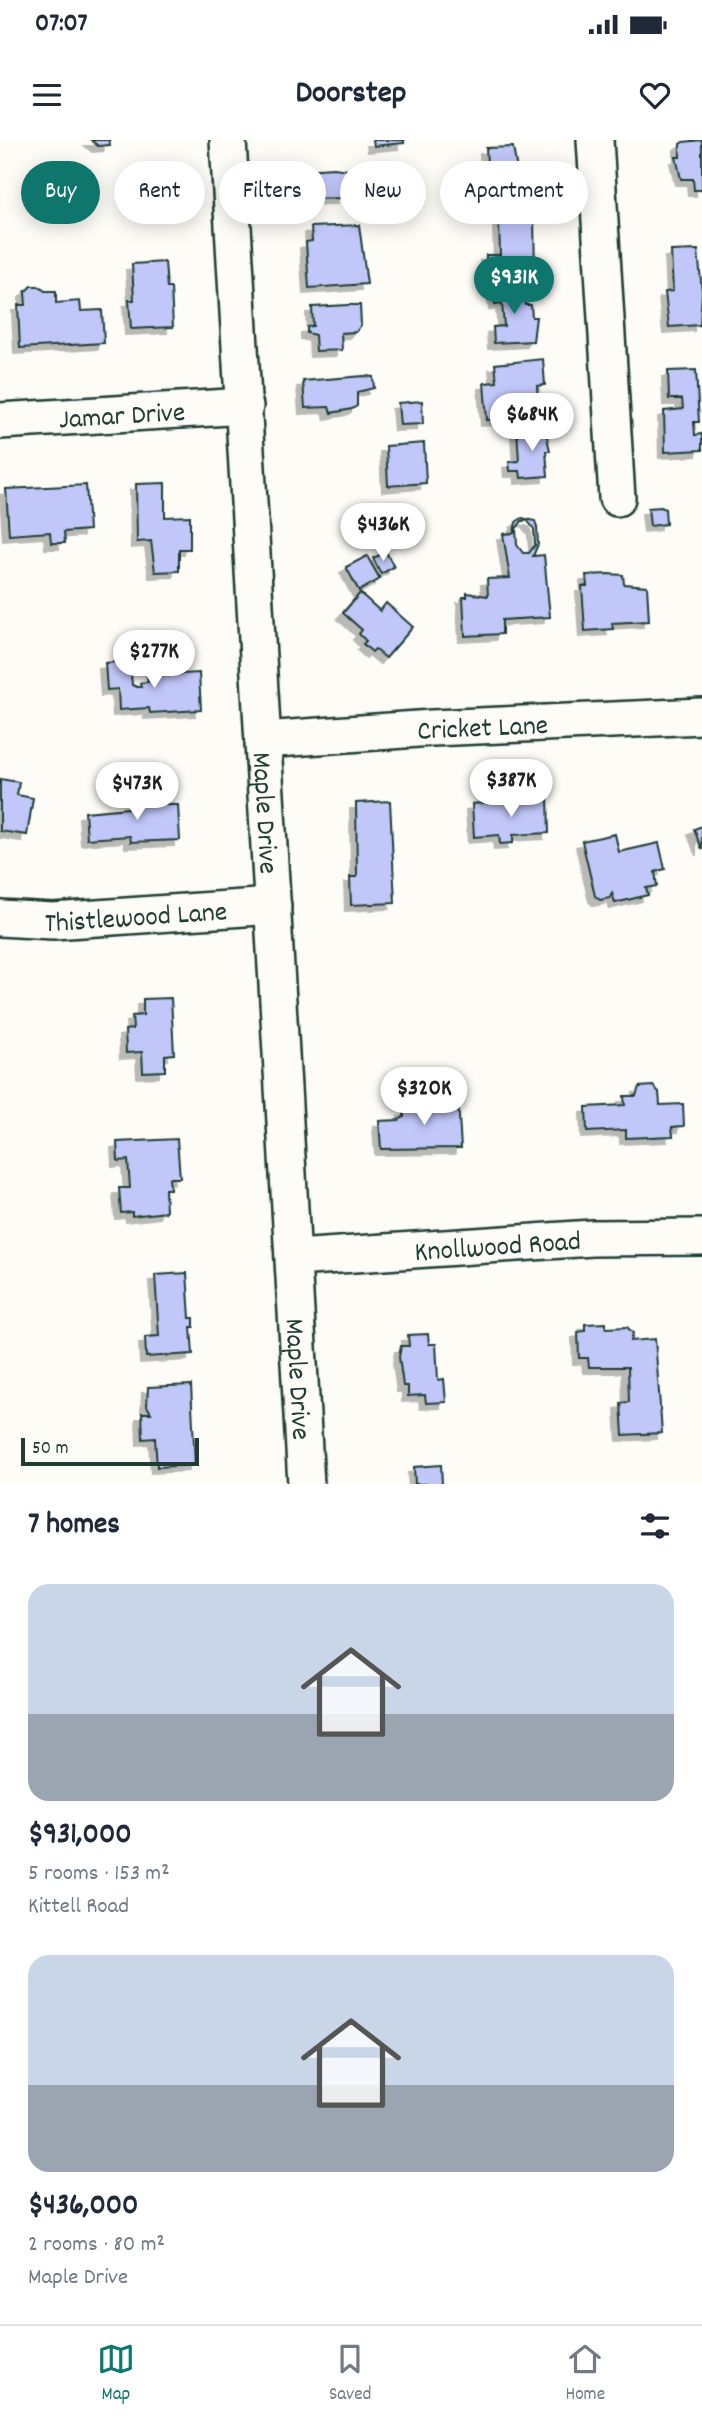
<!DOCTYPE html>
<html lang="en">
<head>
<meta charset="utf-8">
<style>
	body { margin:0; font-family:Dekko,sans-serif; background:#f6f6f7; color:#1f2937; height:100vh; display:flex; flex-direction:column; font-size:26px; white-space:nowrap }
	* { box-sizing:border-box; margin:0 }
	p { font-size:23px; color:#747a83 }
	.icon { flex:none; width:38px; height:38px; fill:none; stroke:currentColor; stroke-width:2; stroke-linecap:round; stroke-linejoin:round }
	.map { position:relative; height:1344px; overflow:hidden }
	.side { display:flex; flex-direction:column; background:#fff; flex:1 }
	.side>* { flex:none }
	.top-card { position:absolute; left:21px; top:21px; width:662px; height:63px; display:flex; gap:14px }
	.scale { position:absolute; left:21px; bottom:18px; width:178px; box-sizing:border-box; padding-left:7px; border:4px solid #1f3d34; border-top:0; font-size:19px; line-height:24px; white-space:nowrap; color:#1f3d34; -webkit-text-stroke:5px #fdfcf7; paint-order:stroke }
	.price { position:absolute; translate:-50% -60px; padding:0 16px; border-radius:24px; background:#fff; color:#222; font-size:23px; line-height:46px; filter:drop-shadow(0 2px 4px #0008) }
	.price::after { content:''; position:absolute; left:50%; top:42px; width:21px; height:16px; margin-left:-10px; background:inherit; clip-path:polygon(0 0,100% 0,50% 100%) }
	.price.on { background:#0f766e; color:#fff }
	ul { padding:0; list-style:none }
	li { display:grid; align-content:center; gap:14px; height:371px; padding:0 28px }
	li span { display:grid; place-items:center; height:217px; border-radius:21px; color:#555 }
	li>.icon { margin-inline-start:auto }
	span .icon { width:126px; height:126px; fill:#fffc; stroke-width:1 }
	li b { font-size:30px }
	h2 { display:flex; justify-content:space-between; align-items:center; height:84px; padding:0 28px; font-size:30px }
	.tag { padding:0 24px; border-radius:32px; background:#fff; box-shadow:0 4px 18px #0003; font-size:24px; line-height:63px }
	.tag.on { background:#0f766e; color:#fff }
	.status { display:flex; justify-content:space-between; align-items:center; height:49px; padding:0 35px; background:#fff; direction:ltr }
	.status svg { height:19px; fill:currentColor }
	header { display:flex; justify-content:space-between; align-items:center; height:91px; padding:0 28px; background:#fff; font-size:32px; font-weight:700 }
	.menu { display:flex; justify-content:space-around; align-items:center; height:98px; border-top:2px solid #e0e1e3; background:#fff; font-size:19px; color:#747a83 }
	.menu a { display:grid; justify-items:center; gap:4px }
	.menu .on { color:#0f766e }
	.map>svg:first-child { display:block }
	.building { fill:#c1c7f9; stroke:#1f3d34; stroke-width:2; fill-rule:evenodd; filter:url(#shadow) }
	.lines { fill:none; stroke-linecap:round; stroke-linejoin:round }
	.minor-casing { stroke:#1f3d34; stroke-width:40 }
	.minor { stroke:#fdfcf7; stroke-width:35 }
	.labels { text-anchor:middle; stroke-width:7; stroke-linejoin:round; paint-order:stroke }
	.street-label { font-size:28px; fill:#1f3d34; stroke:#fdfcf7 }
</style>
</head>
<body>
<div class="status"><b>07:07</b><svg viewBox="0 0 49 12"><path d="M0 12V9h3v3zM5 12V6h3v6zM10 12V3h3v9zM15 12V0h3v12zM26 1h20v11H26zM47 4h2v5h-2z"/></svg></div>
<header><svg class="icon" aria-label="menu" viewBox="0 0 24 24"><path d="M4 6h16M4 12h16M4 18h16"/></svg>Doorstep<svg class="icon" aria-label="heart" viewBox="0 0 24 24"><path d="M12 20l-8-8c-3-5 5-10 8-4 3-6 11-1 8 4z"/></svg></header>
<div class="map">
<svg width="702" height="1344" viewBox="0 0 702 1344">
	<defs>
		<filter id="shadow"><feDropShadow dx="-6" dy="6" stdDeviation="0" flood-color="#0004"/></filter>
	</defs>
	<rect width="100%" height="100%" fill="#fdfcf7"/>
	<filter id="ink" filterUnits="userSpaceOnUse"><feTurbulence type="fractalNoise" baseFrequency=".0143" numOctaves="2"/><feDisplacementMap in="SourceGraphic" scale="14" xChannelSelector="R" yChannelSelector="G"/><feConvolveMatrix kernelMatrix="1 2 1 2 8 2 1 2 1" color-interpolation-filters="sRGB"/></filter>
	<g filter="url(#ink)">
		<!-- building -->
		<g class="building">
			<polygon points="91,0 109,0 110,5 98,6"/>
			<polygon points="373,0 404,0 404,3 374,6"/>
			<polygon points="702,0 702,50 694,50 693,39 681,39 676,17 680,17 680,4 683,2"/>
			<polygon points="513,7 518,36 524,36 526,62 492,63 491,45 476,46 475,24 487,24 486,8"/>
			<polygon points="334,28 348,30 349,52 342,53 343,58 292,59 291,35 302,34 302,30"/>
			<polygon points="400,46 403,71 378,73 376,49"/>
			<polygon points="534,79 535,131 486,132 486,115 500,115 499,81"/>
			<polygon points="359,85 367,144 309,148 306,102 312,101 311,87"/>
			<polygon points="698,110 702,152 700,185 669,187 665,152 673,151 671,111"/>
			<polygon points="165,122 167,148 171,148 173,187 131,189 129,160 134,160 132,124"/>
			<polygon points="524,144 525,165 531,165 532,177 536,177 533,201 494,203 493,187 504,186 502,163 495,164 494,155 501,154 500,145"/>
			<polygon points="31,146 38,146 45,151 56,151 56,163 80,161 81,171 102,170 104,203 20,208 18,165 26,165 25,152"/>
			<polygon points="348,165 360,165 361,185 356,192 341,193 342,210 316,211 315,195 307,193 307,187 313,186 312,167"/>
			<polygon points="543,219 545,245 537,246 539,276 487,280 484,243 497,242 495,224"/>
			<polygon points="696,230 699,282 694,282 695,295 702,294 702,310 665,312 664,271 683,269 682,259 669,259 668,231"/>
			<polygon points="364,236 373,237 374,248 357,252 357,266 352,269 331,273 329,267 305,268 303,241"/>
			<polygon points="422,261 423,284 400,285 398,263"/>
			<polygon points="545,288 550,311 546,311 548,336 521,338 520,331 510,331 509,322 519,321 517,290"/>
			<polygon points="424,303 426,343 388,346 386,306"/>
			<polygon points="165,343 165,377 190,376 190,409 179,409 179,431 155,432 151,401 137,402 136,344"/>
			<polygon points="86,345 89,390 64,392 65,403 51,403 50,392 9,395 6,349"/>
			<polygon points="661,367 665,369 666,384 650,386 648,368"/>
			<path d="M522,378L535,381L537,387L538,404L533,416L544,415L550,477L502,480V494L465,496L463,457H467V453L488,456L487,439L510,438L503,394L514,393L516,382ZM527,380L534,389L535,405L529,413H523L517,405L516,389L522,381Z"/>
			<polygon points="386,412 394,427 381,434 373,418"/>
			<polygon points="367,416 380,439 359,451 346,427"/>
			<polygon points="608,434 623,435 624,444 647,446 649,481 612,483 613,489 585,491 582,446 587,446 586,435"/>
			<polygon points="360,453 380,471 386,463 413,487 386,518 375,509 372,512 363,504 366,501 359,494 362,490 343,473"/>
			<polygon points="130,521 132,545 137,547 141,547 140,543 148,542 147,536 199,533 201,570 150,573 149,568 119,570 118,549 107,550 105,523"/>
			<polygon points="0,639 19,642 17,655 33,658 27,695 0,691"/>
			<polygon points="165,655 166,665 178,665 180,700 131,702 130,696 87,699 85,672 139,667 139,657"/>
			<polygon points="548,657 549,693 513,695 513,703 500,704 499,695 474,697 472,664"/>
			<polygon points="390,661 395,763 351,765 350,737 357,737 356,663"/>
			<polygon points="702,686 702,710 694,689"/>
			<polygon points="615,694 619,712 659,703 665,729 655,732 657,746 646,748 648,755 615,763 612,753 610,758 600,760 595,756 582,701"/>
			<polygon points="171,858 174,914 165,915 165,931 143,932 142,912 126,913 125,890 133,889 132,876 143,875 143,859"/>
			<polygon points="653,946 659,952 660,965 683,964 684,986 672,987 673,996 626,998 626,990 587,992 586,967 625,965 624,956 636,956 639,947"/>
			<polygon points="444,957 444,962 458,961 461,1008 381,1009 379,981 399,980 404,977 404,971 418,970 417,958"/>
			<polygon points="177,999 180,1038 169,1038 170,1049 165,1049 166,1072 132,1076 132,1072 121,1073 119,1048 130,1048 128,1020 118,1021 117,1002"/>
			<polygon points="187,1133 190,1178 194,1178 194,1187 191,1187 193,1214 146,1217 145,1197 159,1196 155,1135"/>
			<polygon points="606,1183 606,1188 627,1187 633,1193 631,1201 655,1199 662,1293 623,1295 621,1263 629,1262 628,1227 589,1227 588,1218 579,1218 578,1192 585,1191 585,1184"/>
			<polygon points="428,1194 429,1204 436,1204 438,1240 444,1239 446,1262 426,1263 425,1255 408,1256 408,1246 403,1246 399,1217 401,1206 409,1206 408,1195"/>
			<polygon points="191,1245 195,1325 157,1327 155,1298 143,1299 142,1273 151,1273 147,1266 148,1247"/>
			<polygon points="441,1325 442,1344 415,1344 414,1327"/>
		</g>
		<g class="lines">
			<!-- minor casing -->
			<g class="minor-casing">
				<g id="minor">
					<path id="s1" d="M228,0L306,1344"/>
					<polyline points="595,0 617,358"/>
					<path id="s2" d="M0,281L245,266"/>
					<path id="s3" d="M263,600L432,588L702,576"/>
					<path id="s4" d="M0,778L53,781L273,766"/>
					<path id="s5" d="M295,1118L592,1098L702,1097"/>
				</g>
			</g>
			<!-- minor -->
			<use href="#minor" class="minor"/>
		</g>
	</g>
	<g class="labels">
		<!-- street labels -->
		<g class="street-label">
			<text dy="10" stroke="none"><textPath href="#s2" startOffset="122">Jamar Drive</textPath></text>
			<text dy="10" stroke="none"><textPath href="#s3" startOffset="220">Cricket Lane</textPath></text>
			<text dy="10" stroke="none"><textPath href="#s1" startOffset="674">Maple Drive</textPath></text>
			<text dy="10" stroke="none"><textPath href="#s4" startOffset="136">Thistlewood Lane</textPath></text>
			<text dy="10" stroke="none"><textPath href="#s5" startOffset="203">Knollwood Road</textPath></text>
			<text dy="10" stroke="none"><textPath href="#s1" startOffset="1241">Maple Drive</textPath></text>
		</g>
	</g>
</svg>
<div class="scale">50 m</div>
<b class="price on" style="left:514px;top:176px">$931K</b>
<b class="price" style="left:532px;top:313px">$684K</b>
<b class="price" style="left:383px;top:423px">$436K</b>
<b class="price" style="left:154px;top:550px">$277K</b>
<b class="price" style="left:511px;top:679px">$387K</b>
<b class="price" style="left:137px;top:682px">$473K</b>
<b class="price" style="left:424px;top:987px">$320K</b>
<div class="top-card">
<a class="tag on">Buy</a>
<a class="tag">Rent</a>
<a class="tag">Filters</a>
<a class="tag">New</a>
<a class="tag">Apartment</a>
</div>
</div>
<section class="side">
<h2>7 homes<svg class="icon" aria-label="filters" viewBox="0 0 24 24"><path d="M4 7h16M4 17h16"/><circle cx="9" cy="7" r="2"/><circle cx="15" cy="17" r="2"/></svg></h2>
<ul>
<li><span style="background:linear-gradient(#c9d6e8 60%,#9aa5b1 0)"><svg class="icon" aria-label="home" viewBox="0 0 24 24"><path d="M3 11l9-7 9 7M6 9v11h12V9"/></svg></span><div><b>$931,000</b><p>5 rooms · 153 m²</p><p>Kittell Road</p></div></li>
<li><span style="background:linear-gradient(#c9d6e8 60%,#9aa5b1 0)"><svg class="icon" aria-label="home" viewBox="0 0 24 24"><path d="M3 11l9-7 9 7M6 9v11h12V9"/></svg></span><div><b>$436,000</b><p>2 rooms · 80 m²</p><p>Maple Drive</p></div></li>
</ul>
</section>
<nav class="menu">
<a class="on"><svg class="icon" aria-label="map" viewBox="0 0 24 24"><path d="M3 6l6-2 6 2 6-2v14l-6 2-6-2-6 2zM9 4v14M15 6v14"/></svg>Map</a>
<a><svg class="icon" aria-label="saved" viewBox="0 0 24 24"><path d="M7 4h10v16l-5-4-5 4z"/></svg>Saved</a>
<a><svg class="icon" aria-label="home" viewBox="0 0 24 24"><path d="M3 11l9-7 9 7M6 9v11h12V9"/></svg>Home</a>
</nav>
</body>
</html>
